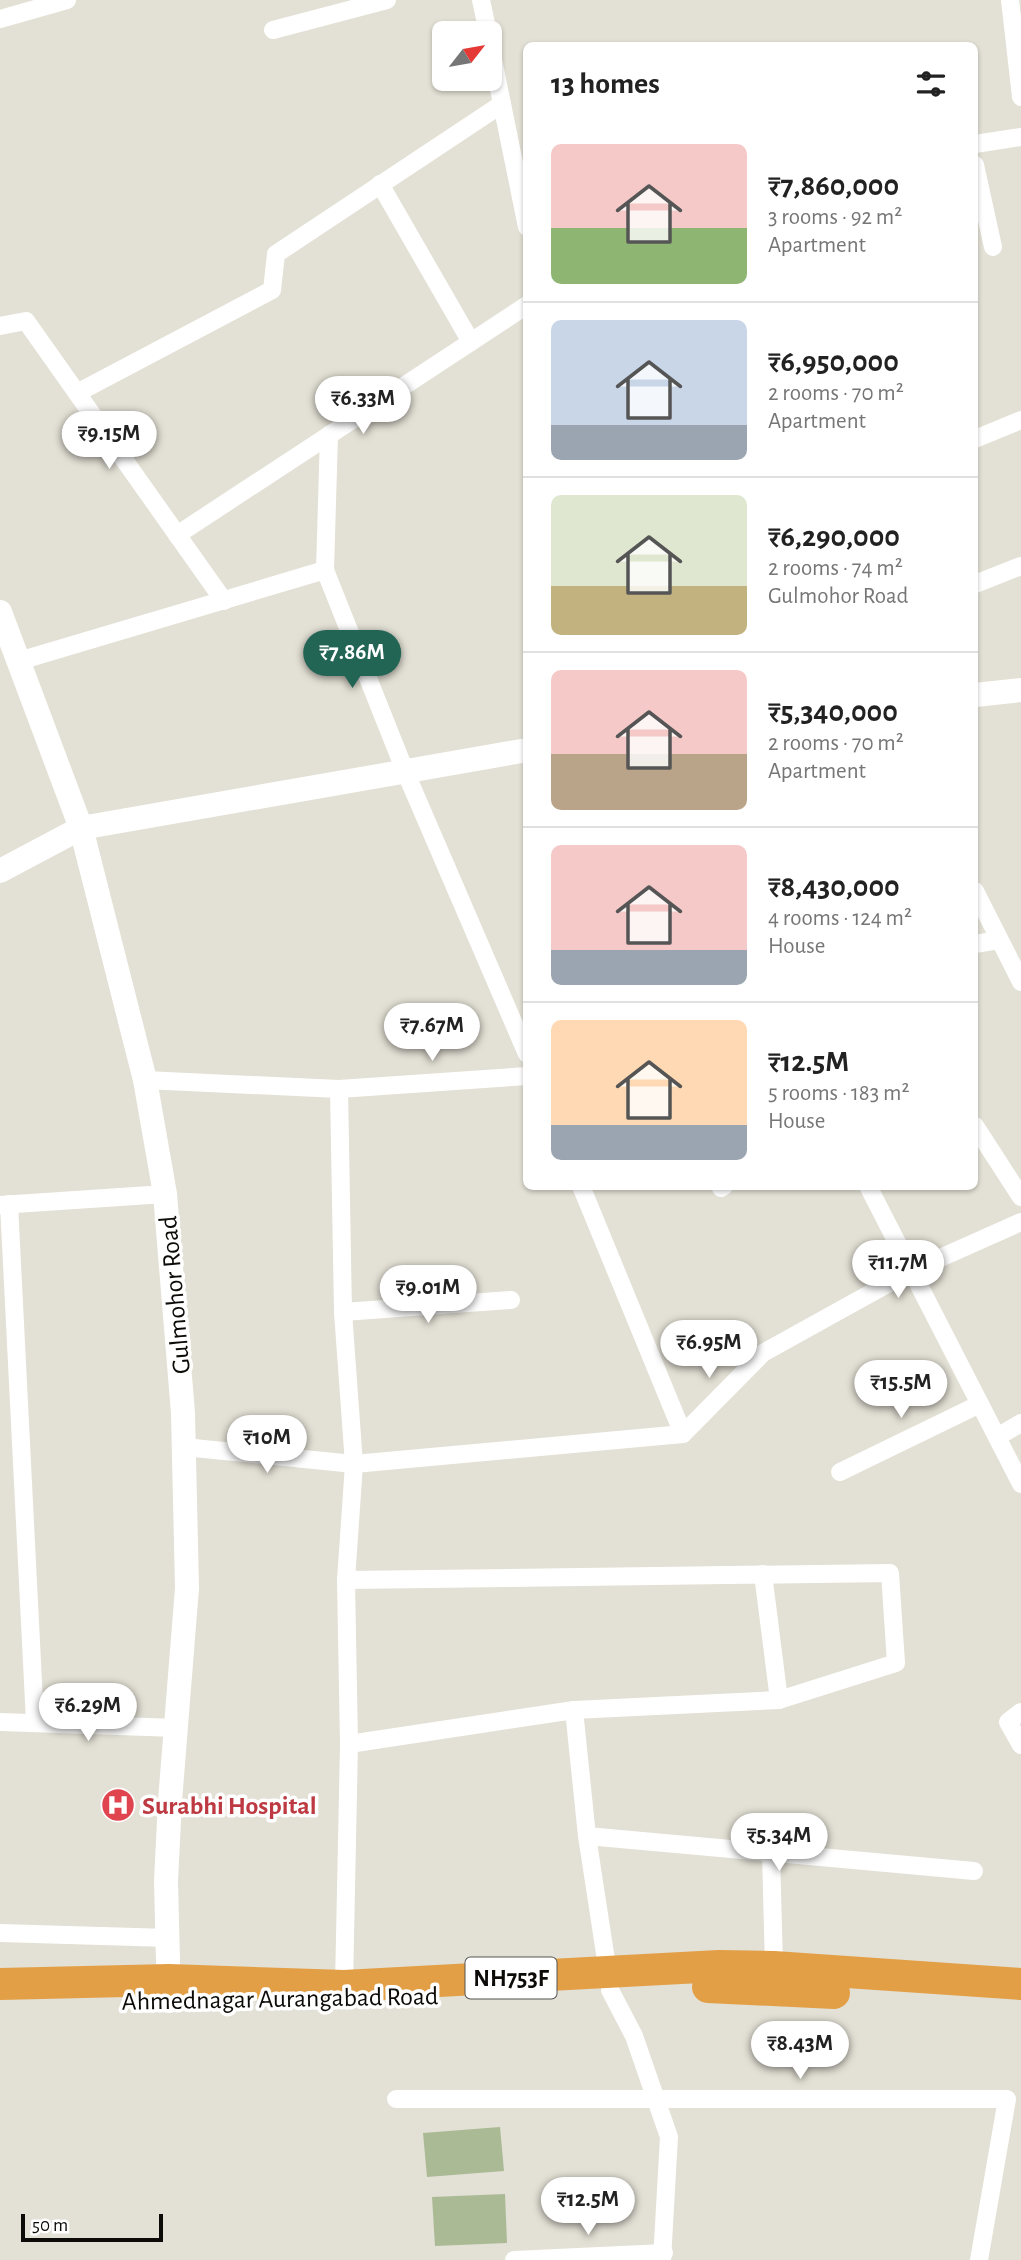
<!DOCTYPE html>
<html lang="en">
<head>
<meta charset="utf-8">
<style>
	body { margin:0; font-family:"Alegreya Sans",sans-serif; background:#f2f2f2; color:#222; height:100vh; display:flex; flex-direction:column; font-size:26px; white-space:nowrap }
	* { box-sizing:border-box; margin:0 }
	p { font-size:23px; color:#767676 }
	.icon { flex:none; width:38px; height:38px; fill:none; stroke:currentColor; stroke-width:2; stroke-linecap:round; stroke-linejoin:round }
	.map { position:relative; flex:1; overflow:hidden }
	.details { position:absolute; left:523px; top:42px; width:455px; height:1148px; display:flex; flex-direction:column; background:#fff; border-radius:10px; box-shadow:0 2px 5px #0004 }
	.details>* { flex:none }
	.needle { width:46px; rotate:59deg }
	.buttons { position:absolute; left:432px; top:21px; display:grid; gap:14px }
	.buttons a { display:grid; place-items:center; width:70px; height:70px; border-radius:10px; background:#fff; box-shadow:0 2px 5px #0004; font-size:35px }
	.scale { position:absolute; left:21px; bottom:18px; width:142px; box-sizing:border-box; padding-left:7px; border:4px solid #0c0b08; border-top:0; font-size:19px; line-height:24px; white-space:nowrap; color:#0c0b08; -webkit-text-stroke:5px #fff; paint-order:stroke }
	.price { position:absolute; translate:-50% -60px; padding:0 16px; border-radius:24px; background:#fff; color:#222; font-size:23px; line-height:46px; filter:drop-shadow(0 2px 4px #0008) }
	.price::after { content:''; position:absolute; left:50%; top:42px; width:21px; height:16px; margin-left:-10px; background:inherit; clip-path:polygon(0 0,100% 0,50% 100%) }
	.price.current { background:#236555; color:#fff }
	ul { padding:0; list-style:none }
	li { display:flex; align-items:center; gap:21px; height:175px; padding:0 28px }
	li+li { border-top:2px solid #e0e0e0 }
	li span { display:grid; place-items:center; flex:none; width:196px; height:140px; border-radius:10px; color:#555 }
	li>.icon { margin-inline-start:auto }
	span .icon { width:84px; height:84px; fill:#fffc; stroke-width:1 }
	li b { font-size:30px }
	h2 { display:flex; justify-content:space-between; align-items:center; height:84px; padding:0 28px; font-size:30px }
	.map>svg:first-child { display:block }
	.green { fill:#aaba95 }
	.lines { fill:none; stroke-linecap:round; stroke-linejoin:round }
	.street { stroke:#fff; stroke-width:18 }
	.secondary { stroke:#fff; stroke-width:24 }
	.highway { stroke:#e39f46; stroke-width:32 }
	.labels { text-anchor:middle; stroke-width:7; stroke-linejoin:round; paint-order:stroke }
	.shield { fill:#fff; stroke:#555452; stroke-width:2 }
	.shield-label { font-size:24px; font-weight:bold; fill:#0c0b08 }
	.street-label { font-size:26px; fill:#0c0b08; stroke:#fff }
	.health-label { font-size:26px; font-weight:bold; fill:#be3a42; stroke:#fff; text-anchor:start }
</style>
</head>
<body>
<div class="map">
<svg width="1021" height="2260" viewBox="0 0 1021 2260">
	<rect width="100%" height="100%" fill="#e3e0d5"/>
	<!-- green -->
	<g class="green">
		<polygon points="500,2127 504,2171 427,2177 423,2133"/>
		<polygon points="505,2194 507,2243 435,2246 432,2197"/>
	</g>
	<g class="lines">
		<!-- street -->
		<g class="street">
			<polyline points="481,0 488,33"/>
			<polyline points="1010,0 1021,97"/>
			<polyline points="0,19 67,0"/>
			<polyline points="273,30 387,0"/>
			<polyline points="490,45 527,227"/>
			<polyline points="975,144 1021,137"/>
			<polyline points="975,165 993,247"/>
			<polyline points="380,184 471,342"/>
			<polyline points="0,326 26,321 224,601"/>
			<polyline points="77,393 272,290 276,254 502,104"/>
			<polyline points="975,439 1021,420"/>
			<polyline points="177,535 527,305"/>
			<polyline points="325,570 329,435"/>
			<polyline points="975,584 1021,566"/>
			<polyline points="19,661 325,570 405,771 527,1054"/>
			<polyline points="975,891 1021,982"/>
			<polyline points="975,944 999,940"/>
			<polyline points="145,1080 339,1089 527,1076"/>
			<polyline points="339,1089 343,1312 354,1464 346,1580 349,1744 344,1986"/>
			<polyline points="975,1126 1021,1197"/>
			<polyline points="868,1186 1021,1484"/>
			<polyline points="721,1188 724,1186"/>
			<polyline points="9,1204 35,1722"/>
			<polyline points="0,1205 165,1194"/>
			<polyline points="343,1312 511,1300"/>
			<polyline points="683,1434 763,1353 911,1271 1021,1222"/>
			<polyline points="997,1437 1021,1423"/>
			<polyline points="184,1447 354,1464 683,1434 581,1186"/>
			<polyline points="840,1472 980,1404"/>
			<polyline points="763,1574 779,1700"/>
			<polyline points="346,1580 890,1573 896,1663 779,1700 574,1710 349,1744"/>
			<polyline points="574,1710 587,1836 608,1973"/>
			<polyline points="1021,1712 1008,1722 1021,1745"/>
			<polyline points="0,1722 177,1728"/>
			<polyline points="587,1836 974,1871"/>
			<polyline points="771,1853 774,1967"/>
			<polyline points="0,1933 169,1938"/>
			<polyline points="610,1990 634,2036 669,2137 662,2260"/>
			<polyline points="396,2099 1007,2099 979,2260"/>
			<polyline points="514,2260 664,2253"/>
		</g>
		<!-- secondary -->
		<g class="secondary">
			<polyline points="0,612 81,828 145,1080 165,1194 183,1413 187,1588 170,1801 166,1881 169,2001"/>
			<polyline points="975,695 1021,690"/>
			<polyline points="0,871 81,828 527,750"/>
		</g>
		<!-- highway -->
		<g class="highway">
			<polyline points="0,1984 169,1980 344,1986 719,1966 774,1967 1021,1984"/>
			<polyline points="708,1987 834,1993"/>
		</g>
	</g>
	<!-- icons -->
	<defs>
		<g id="hospital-disc" transform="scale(1.75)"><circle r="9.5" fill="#e0444e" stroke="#fff"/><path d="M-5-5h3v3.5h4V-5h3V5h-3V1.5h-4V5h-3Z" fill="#fff"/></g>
	</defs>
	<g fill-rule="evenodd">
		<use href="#hospital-disc" x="118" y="1805"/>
	</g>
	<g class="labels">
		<!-- shield labels -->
		<rect class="shield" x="465.5" y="1957.5" width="91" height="41" rx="5"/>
		<g class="shield-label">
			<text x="511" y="1986">NH753F</text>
		</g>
		<!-- street labels -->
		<g class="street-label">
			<text transform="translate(174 1295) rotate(-95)" y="9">Gulmohor Road</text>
			<text transform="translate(280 1998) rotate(-1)" y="9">Ahmednagar Aurangabad Road</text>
		</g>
		<!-- health labels -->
		<g class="health-label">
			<text x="142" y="1814">Surabhi Hospital</text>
		</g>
	</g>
</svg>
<div class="buttons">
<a><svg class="needle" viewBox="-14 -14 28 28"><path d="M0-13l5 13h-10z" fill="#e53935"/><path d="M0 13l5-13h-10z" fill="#767676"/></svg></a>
</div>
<div class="scale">50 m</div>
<b class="price" style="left:363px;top:436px">₹6.33M</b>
<b class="price" style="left:109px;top:471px">₹9.15M</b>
<b class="price current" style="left:352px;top:690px">₹7.86M</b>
<b class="price" style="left:432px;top:1063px">₹7.67M</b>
<b class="price" style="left:898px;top:1300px">₹11.7M</b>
<b class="price" style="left:428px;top:1325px">₹9.01M</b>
<b class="price" style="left:709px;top:1380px">₹6.95M</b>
<b class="price" style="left:901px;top:1420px">₹15.5M</b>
<b class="price" style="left:267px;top:1475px">₹10M</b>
<b class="price" style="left:88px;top:1743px">₹6.29M</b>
<b class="price" style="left:779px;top:1873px">₹5.34M</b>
<b class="price" style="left:800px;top:2081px">₹8.43M</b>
<b class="price" style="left:588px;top:2237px">₹12.5M</b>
<section class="details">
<h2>13 homes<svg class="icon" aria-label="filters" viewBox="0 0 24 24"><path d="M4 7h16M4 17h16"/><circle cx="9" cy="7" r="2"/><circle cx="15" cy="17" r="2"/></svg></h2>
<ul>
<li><span style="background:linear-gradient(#f6c9c9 60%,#8fb573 0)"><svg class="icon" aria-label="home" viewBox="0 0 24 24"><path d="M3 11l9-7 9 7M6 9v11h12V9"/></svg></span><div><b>₹7,860,000</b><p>3 rooms · 92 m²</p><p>Apartment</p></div></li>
<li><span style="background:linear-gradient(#c9d6e8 75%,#9aa5b1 0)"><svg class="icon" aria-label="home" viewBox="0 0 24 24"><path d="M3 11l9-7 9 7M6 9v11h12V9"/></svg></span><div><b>₹6,950,000</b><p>2 rooms · 70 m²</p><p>Apartment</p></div></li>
<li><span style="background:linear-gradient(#dfe7d0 65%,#c2b280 0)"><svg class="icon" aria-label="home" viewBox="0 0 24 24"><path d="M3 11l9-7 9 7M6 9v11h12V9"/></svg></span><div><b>₹6,290,000</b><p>2 rooms · 74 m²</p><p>Gulmohor Road</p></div></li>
<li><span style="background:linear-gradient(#f6c9c9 60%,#b9a48a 0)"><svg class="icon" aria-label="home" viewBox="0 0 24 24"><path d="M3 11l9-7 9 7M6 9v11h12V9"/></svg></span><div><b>₹5,340,000</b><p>2 rooms · 70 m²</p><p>Apartment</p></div></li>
<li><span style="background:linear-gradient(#f6c9c9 75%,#9aa5b1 0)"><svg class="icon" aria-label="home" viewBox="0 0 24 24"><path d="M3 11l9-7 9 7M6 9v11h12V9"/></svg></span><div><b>₹8,430,000</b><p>4 rooms · 124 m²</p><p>House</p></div></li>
<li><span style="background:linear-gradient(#ffd9b3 75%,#9aa5b1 0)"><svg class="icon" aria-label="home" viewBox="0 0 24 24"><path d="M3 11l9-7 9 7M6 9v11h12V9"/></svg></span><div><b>₹12.5M</b><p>5 rooms · 183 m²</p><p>House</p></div></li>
</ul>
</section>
</div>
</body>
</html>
